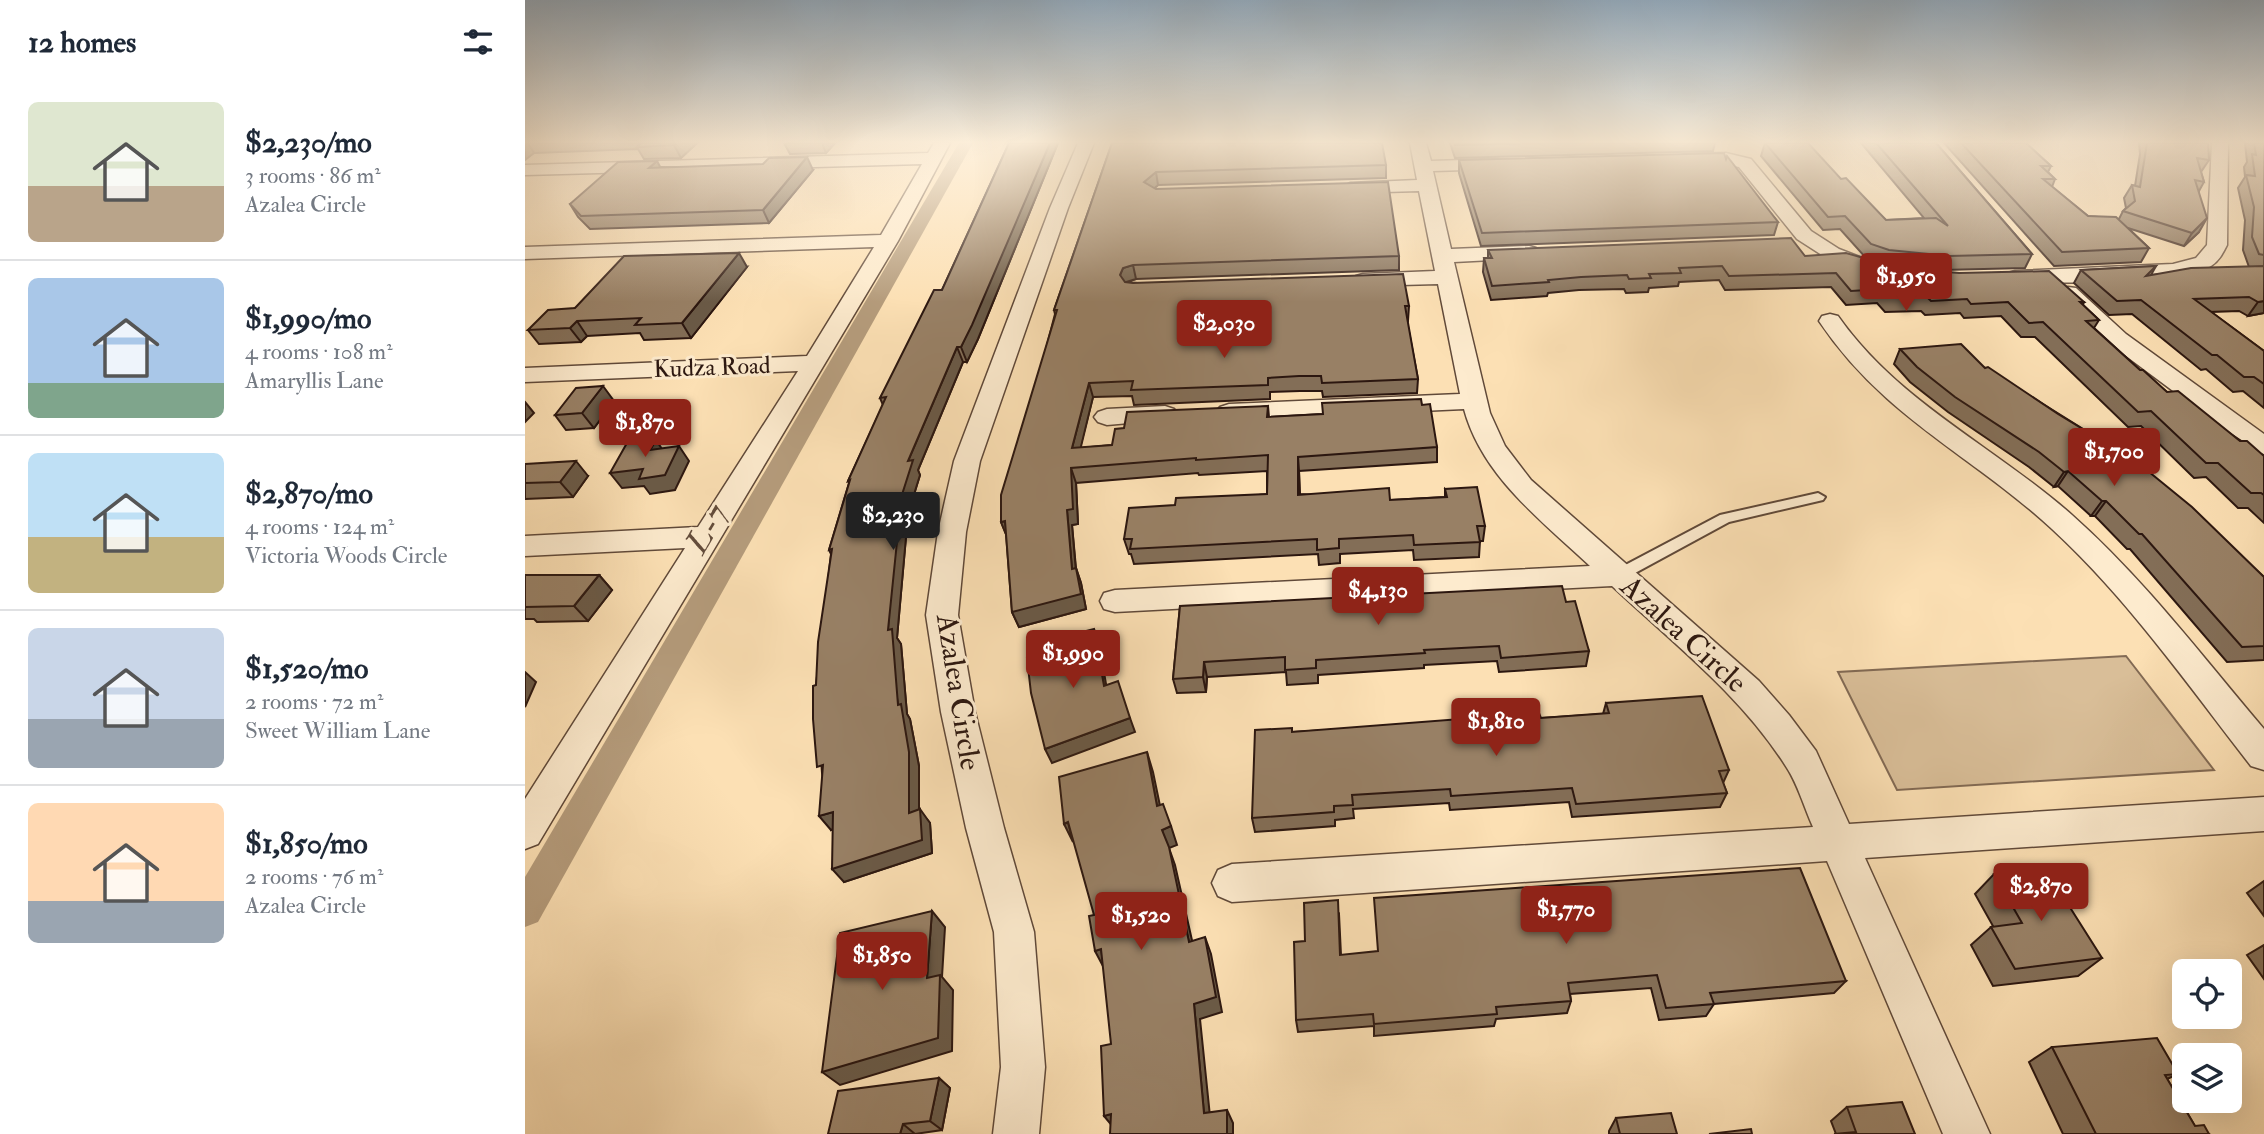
<!DOCTYPE html>
<html lang="en">
<head>
<meta charset="utf-8">
<style>
	body { margin:0; font-family:"IM FELL Double Pica",serif; background:#f2f2f3; color:#1f2937; height:100vh; display:flex; flex-direction:column; font-size:26px; white-space:nowrap }
	* { box-sizing:border-box; margin:0 }
	p { font-size:23px; color:#747a83 }
	.icon { flex:none; width:38px; height:38px; fill:none; stroke:currentColor; stroke-width:2; stroke-linecap:round; stroke-linejoin:round }
	.map { position:relative; flex:1; overflow:hidden }
	.side { display:flex; flex-direction:column; background:#fff; width:525px }
	.side>* { flex:none }
	.buttons { position:absolute; left:1647px; top:959px; display:grid; gap:14px }
	.buttons a { display:grid; place-items:center; width:70px; height:70px; border-radius:10px; background:#fff; box-shadow:0 7px 28px #0002; font-size:35px }
	.price { position:absolute; translate:-50% -60px; padding:0 16px; border-radius:7px; background:#8f2418; color:#fff; font-size:23px; line-height:46px; filter:drop-shadow(0 2px 4px #0008) }
	.price::after { content:''; position:absolute; left:50%; top:42px; width:21px; height:16px; margin-left:-10px; background:inherit; clip-path:polygon(0 0,100% 0,50% 100%) }
	.price.on { background:#222; color:#fff }
	ul { padding:0; list-style:none }
	li { display:flex; align-items:center; gap:21px; height:175px; padding:0 28px }
	li+li { border-top:2px solid #e0e1e3 }
	li span { display:grid; place-items:center; flex:none; width:196px; height:140px; border-radius:10px; color:#555 }
	li>.icon { margin-inline-start:auto }
	span .icon { width:84px; height:84px; fill:#fffc; stroke-width:1 }
	li b { font-size:30px }
	h2 { display:flex; justify-content:space-between; align-items:center; height:84px; padding:0 28px; font-size:30px }
	main { display:flex; flex:1; min-height:0 }
	.map>svg:first-child { display:block }
	.green { fill:#d9be98; stroke:#826a54; stroke-width:2 }
	.lines { fill:none; stroke-linecap:round; stroke-linejoin:round }
	.canal { fill:#b59c7c; fill-rule:evenodd }
	.service-casing { stroke:#604939; stroke-width:4 }
	.minor-casing { stroke:#604939; stroke-width:3 }
	.service { fill:#fdebce; fill-rule:evenodd }
	.minor { fill:#fdebce; fill-rule:evenodd }
	.wall { fill:#836e57; stroke:#2c1710; stroke-width:2 }
	.shaded-wall { fill:#6a5a47; stroke:#2c1710; stroke-width:2 }
	.building { fill:#988065; stroke:#2c1710; stroke-width:2 }
	.labels { text-anchor:middle; stroke-width:6; stroke-linejoin:round; paint-order:stroke }
	.far-street-label { font-size:24px; fill:#2c1710; stroke:#fdebce }
	.street-label { font-size:30px; fill:#2c1710; stroke:#fdebce }
	.water-label { font-size:32px; font-style:italic; fill:#634c3b; stroke:#fdebce }
</style>
</head>
<body>
<main>
<section class="side">
<h2>12 homes<svg class="icon" aria-label="filters" viewBox="0 0 24 24"><path d="M4 7h16M4 17h16"/><circle cx="9" cy="7" r="2"/><circle cx="15" cy="17" r="2"/></svg></h2>
<ul>
<li><span style="background:linear-gradient(#dfe7d0 60%,#b9a48a 0)"><svg class="icon" aria-label="home" viewBox="0 0 24 24"><path d="M3 11l9-7 9 7M6 9v11h12V9"/></svg></span><div><b>$2,230/mo</b><p>3 rooms · 86 m²</p><p>Azalea Circle</p></div></li>
<li><span style="background:linear-gradient(#a9c7e8 75%,#7fa58c 0)"><svg class="icon" aria-label="home" viewBox="0 0 24 24"><path d="M3 11l9-7 9 7M6 9v11h12V9"/></svg></span><div><b>$1,990/mo</b><p>4 rooms · 108 m²</p><p>Amaryllis Lane</p></div></li>
<li><span style="background:linear-gradient(#bfe0f5 60%,#c2b280 0)"><svg class="icon" aria-label="home" viewBox="0 0 24 24"><path d="M3 11l9-7 9 7M6 9v11h12V9"/></svg></span><div><b>$2,870/mo</b><p>4 rooms · 124 m²</p><p>Victoria Woods Circle</p></div></li>
<li><span style="background:linear-gradient(#c9d6e8 65%,#9aa5b1 0)"><svg class="icon" aria-label="home" viewBox="0 0 24 24"><path d="M3 11l9-7 9 7M6 9v11h12V9"/></svg></span><div><b>$1,520/mo</b><p>2 rooms · 72 m²</p><p>Sweet William Lane</p></div></li>
<li><span style="background:linear-gradient(#ffd9b3 70%,#9aa5b1 0)"><svg class="icon" aria-label="home" viewBox="0 0 24 24"><path d="M3 11l9-7 9 7M6 9v11h12V9"/></svg></span><div><b>$1,850/mo</b><p>2 rooms · 76 m²</p><p>Azalea Circle</p></div></li>
</ul>
</section>
<div class="map">
<svg width="1739" height="1134" viewBox="0 0 1739 1134">
	<rect width="100%" height="100%" fill="#fce0b4"/>
	<filter id="stains"><feTurbulence type="fractalNoise" baseFrequency=".00286" numOctaves="4"/><feColorMatrix values="0 0 0 0 .2 0 0 0 0 .09 0 0 0 0 .02 0 0 0 .5 -.17"/></filter>
	<radialGradient id="worn" r=".72"><stop offset=".6" stop-color="#630" stop-opacity="0"/><stop offset="1" stop-color="#630" stop-opacity=".3"/></radialGradient>
	<!-- green -->
	<polygon class="green" points="1601,656 1689,770 1372,790 1313,672"/>
	<g class="lines">
		<!-- canal -->
		<polygon class="canal" points="434,143 448,143 13,922 0,927 0,877"/>
		<!-- service casing -->
		<g class="service-casing">
			<polygon id="service" points="1293,493 1300,497 1298,500 1204,522 1099,579 1089,579 1087,575 1089,571 1195,515"/>
		</g>
		<!-- minor casing -->
		<g class="minor-casing">
			<g id="minor">
				<polygon points="409,143 425,143 373,241 13,844 0,849 0,799 160,548 0,556 0,536 173,527 273,371 0,382 0,368 282,356 349,247 0,259 0,247 356,235 397,164 0,175 0,165 403,153"/>
				<polygon points="553,143 569,143 543,208 455,461 441,532 433,615 450,712 479,828 509,932 520,1067 514,1134 468,1134 476,1067 469,932 441,828 416,712 401,615 413,532 429,461 525,208"/>
				<path d="M885,143H901L906,161L973,159L982,164L973,169L908,171L926,249L1004,246L1011,248L1014,252L1011,256L1004,258L929,262L965,413L980,446L1006,480L1234,681L1264,715L1291,751L1324,824L1739,797V831L1340,858L1465,1134H1418L1302,861L707,902L693,896L687,883L693,870L707,864L1288,827C1279,807 1273,785 1262,768C1217,696 1148,643 1087,586L590,612L579,609L575,601L579,593L590,590L1065,566C1016,520 957,476 939,409L704,420L695,417L691,412L695,407L704,404L935,394L913,284L838,286L831,284L827,280L831,276L838,274L910,271L894,191L825,193L816,188L825,183L892,180Z"/>
				<path d="M1687,143H1703L1702,245C1698,253 1694,261 1686,266C1654,285 1532,282 1490,283L1483,281L1480,277L1483,273L1490,271L1648,264L1671,258L1682,245Z"/>
				<path d="M1201,153L1226,159L1286,231L1314,249L1353,264L1356,268L1353,272H1339L1300,257L1272,239L1214,167C1197,162 1160,169 1150,159L1159,154Z"/>
				<polygon points="1543,287 1551,288 1601,334 1739,434 1739,454 1730,452 1585,344 1535,298 1532,293 1535,288"/>
				<path d="M1305,314L1313,316C1374,403 1469,446 1547,515C1619,579 1677,656 1739,729V770L1726,766C1663,685 1603,599 1527,529C1446,454 1359,418 1294,321L1297,316Z"/>
				<polygon points="640,406 649,409 653,414 649,419 582,425 573,422 569,417 573,412 582,409"/>
			</g>
		</g>
		<!-- service -->
		<use href="#service" class="service"/>
		<!-- minor -->
		<use href="#minor" class="minor"/>
	</g>
	<!-- wall -->
	<g class="wall">
		<polygon points="0,143 172,143 156,158 119,159 113,149 9,153"/>
		<polygon points="259,143 310,143 301,153 265,154"/>
		<polygon points="484,143 533,143 453,339 442,362 438,362 393,470 395,475 378,530 381,537 372,638 376,644 382,714 385,719 394,766 394,810 405,823 407,853 319,882 308,829 306,830 297,773 291,685 306,554 304,550 324,483 323,481 358,405 355,398 417,290"/>
		<polygon points="587,143 861,165 861,178 633,185 629,188 874,256 874,270 611,279 601,282 884,306 883,321 882,321 893,379 892,393 798,397 797,391 775,391 745,392 745,399 609,405 607,396 568,397 555,448 587,445 599,428 743,406 744,417 798,414 897,405 912,447 912,462 774,471 775,494 865,500 920,497 920,489 960,526 958,541 955,541 954,557 889,560 888,550 815,554 815,563 794,565 793,554 609,564 606,554 604,554 599,539 650,505 742,494 742,471 674,475 673,473 551,483 553,524 547,525 551,568 556,583 561,609 494,627 487,612 481,534 476,522 530,314 529,310"/>
		<polygon points="925,143 1190,143 1188,151 930,158"/>
		<polygon points="1240,143 1316,179 1361,220 1399,218 1336,143 1411,143 1507,254 1500,268 1417,270 1358,263 1341,258 1315,229 1298,230 1236,156"/>
		<polygon points="1419,143 1501,143 1526,166 1523,172 1530,179 1527,187 1563,216 1594,219 1598,211 1601,208 1599,198 1607,185 1610,186 1615,154 1614,143 1683,143 1684,160 1676,172 1679,182 1674,191 1674,232 1659,246 1603,228 1624,248 1616,262 1529,266"/>
		<polygon points="1720,143 1739,143 1739,313 1723,316 1714,311 1686,312 1739,351 1739,408 1718,391 1708,392 1681,369 1676,370 1607,314 1584,315 1549,283 1556,270 1631,266 1626,275 1724,267 1718,250 1720,220 1713,188 1720,177 1719,167 1722,162"/>
		<polygon points="1201,159 1253,222 1249,235 956,246 934,173 934,160"/>
		<polygon points="136,167 288,170 244,223 65,229 53,217 45,204"/>
		<polygon points="963,250 1280,256 1374,268 1559,302 1558,305 1574,320 1569,328 1615,370 1642,392 1739,456 1739,523 1723,508 1713,508 1681,477 1669,478 1616,426 1603,427 1510,337 1496,337 1476,316 1439,318 1435,313 1400,315 1396,311 1360,312 1352,303 1321,305 1306,287 1200,290 1194,280 1154,282 1153,286 1124,288 1123,292 1101,293 1099,289 1054,290 1023,293 1022,296 966,300 958,272 959,258 963,258"/>
		<polygon points="222,267 166,338 119,340 115,333 62,336 56,342 14,344 3,330 50,308"/>
		<polygon points="1375,349 1460,368 1611,462 1739,577 1739,660 1702,662 1605,549 1602,549 1570,516 1566,516 1533,486 1529,487 1504,467 1423,412 1385,382 1369,364"/>
		<polygon points="89,401 69,428 41,430 30,415"/>
		<polygon points="0,464 63,476 48,497 0,499"/>
		<polygon points="0,575 74,575 87,590 63,621 12,622 9,619 0,619"/>
		<polygon points="1041,602 1064,651 1061,666 974,672 972,661 899,665 899,668 793,675 793,683 762,685 761,672 682,677 681,692 652,693 648,679 655,606"/>
		<polygon points="1081,703 1204,770 1198,783 1202,793 1195,807 1047,817 1044,802 925,810 924,803 828,809 829,818 810,820 810,826 730,832 727,818 767,732 1016,718 1078,714"/>
		<polygon points="1469,874 1577,958 1553,976 1468,986 1446,945 1466,927 1468,926 1450,894"/>
		<polygon points="1739,881 1739,916 1722,893"/>
		<polygon points="814,914 816,955 1321,981 1309,993 1189,1004 1181,1016 1134,1020 1126,988 1045,994 1046,1001 1042,1013 971,1019 969,1026 849,1036 849,1026 773,1032 771,1020 780,941"/>
		<polygon points="1739,945 1739,979 1722,955"/>
		<polygon points="1527,1047 1653,1074 1642,1079 1670,1126 1684,1134 1538,1134 1504,1062"/>
		<polygon points="414,1078 425,1088 417,1130 390,1134 303,1134"/>
		<polygon points="1322,1107 1390,1134 1311,1134 1306,1121"/>
		<polygon points="1091,1118 1152,1134 1084,1134 1084,1131"/>
	</g>
	<!-- shaded-wall -->
	<g class="shaded-wall">
		<polygon points="0,143 3,143 9,153 0,160"/>
		<polygon points="152,143 172,143 156,158 149,145"/>
		<polygon points="297,143 310,143 301,153"/>
		<polygon points="525,143 533,143 453,339 442,362 436,347"/>
		<polygon points="282,157 288,170 244,223 238,210"/>
		<polygon points="132,161 139,174 124,168"/>
		<polygon points="631,172 633,185 622,195 619,182"/>
		<polygon points="1682,218 1674,232 1659,246 1667,233"/>
		<polygon points="214,253 222,267 166,338 157,323"/>
		<polygon points="608,265 611,279 601,282 598,289 595,275 598,268"/>
		<polygon points="1739,301 1739,313 1723,316 1733,302"/>
		<polygon points="52,321 62,336 56,342 45,328"/>
		<polygon points="432,347 438,362 393,470 395,475 378,530 381,537 372,638 376,644 382,714 385,719 394,766 394,826 384,813 373,705 363,630 368,523 383,461"/>
		<polygon points="564,383 568,397 552,463 547,448"/>
		<polygon points="78,386 89,401 69,428 57,413"/>
		<polygon points="0,402 9,413 0,422"/>
		<polygon points="131,440 141,455 125,450"/>
		<polygon points="154,446 164,461 150,490 125,494 119,486 97,488 85,473"/>
		<polygon points="773,457 774,471 775,510 773,495"/>
		<polygon points="51,461 63,476 48,497 35,482"/>
		<polygon points="546,468 551,483 553,524 547,525 552,584 547,569 542,510"/>
		<polygon points="1543,471 1533,486 1529,487 1539,472"/>
		<polygon points="1577,501 1581,501 1570,516 1566,516"/>
		<polygon points="480,521 482,537 476,522"/>
		<polygon points="551,568 556,583 561,609 494,627 487,612"/>
		<polygon points="74,575 87,590 63,621 49,606"/>
		<polygon points="569,629 574,644 584,701 579,686"/>
		<polygon points="679,662 682,677 681,692 678,677"/>
		<polygon points="0,672 11,682 0,707"/>
		<polygon points="605,718 610,732 527,763 520,749"/>
		<polygon points="622,752 628,772 639,825 632,806"/>
		<polygon points="395,809 405,823 407,853 319,882 307,869"/>
		<polygon points="308,812 319,826 306,830 294,816"/>
		<polygon points="543,822 548,842 539,824"/>
		<polygon points="646,826 652,845 644,848 650,865 671,958 664,942 637,830"/>
		<polygon points="407,911 420,927 417,977 428,990 427,1051 315,1085 297,1072 402,978"/>
		<polygon points="680,937 686,954 697,1012 675,1019 686,1126 679,1113 669,1004"/>
		<polygon points="576,949 579,968 570,951"/>
		<polygon points="414,1078 425,1088 417,1130 405,1121"/>
		<polygon points="702,1110 708,1123 708,1134 702,1134"/>
		<polygon points="586,1114 589,1128 579,1116"/>
		<polygon points="378,1124 390,1134 375,1134"/>
	</g>
	<!-- building -->
	<g class="building">
		<polygon points="116,143 152,143 149,145 112,147"/>
		<polygon points="484,143 525,143 447,325 436,347 432,347 383,461 388,460 368,523 374,522 363,630 367,629 373,705 376,704 384,752 384,813 395,809 397,840 307,869 308,812 294,816 298,765 292,767 288,719 288,686 291,685 293,642 307,549 304,550 325,480 323,481 361,397 355,398 409,290 417,290"/>
		<polygon points="587,143 857,143 861,165 631,172 619,182 631,189 863,182 874,256 608,265 598,268 595,275 600,282 608,283 878,274 884,306 880,306 893,379 797,383 796,376 774,376 743,378 743,385 606,390 608,381 564,383 547,448 587,445 590,429 599,428 602,412 743,406 742,417 798,414 797,403 896,399 897,405 905,404 912,447 773,457 773,495 864,488 865,500 922,497 920,489 952,487 960,526 952,526 955,542 889,545 888,535 814,539 814,548 792,550 792,539 605,549 607,539 599,539 604,508 650,505 651,498 742,494 743,455 671,460 671,458 546,468 548,509 542,510 547,569 551,568 556,594 487,612 480,521 476,522 476,495 532,310 529,310"/>
		<polygon points="929,143 1025,143 930,145"/>
		<polygon points="1240,143 1283,143 1316,179 1321,178 1361,220 1411,218 1423,226 1351,143 1411,143 1507,254 1424,256 1364,250 1346,244 1320,216 1303,217"/>
		<polygon points="1436,143 1501,143 1526,166 1516,166 1530,179 1518,179 1563,216 1591,217 1624,248 1537,252"/>
		<polygon points="1622,143 1683,143 1684,160 1672,158 1679,182 1670,180 1682,218 1667,233 1598,211 1610,201 1607,185 1615,187"/>
		<polygon points="1729,143 1739,143 1739,255 1734,254 1727,237 1729,207 1721,175 1730,176 1727,154 1731,155"/>
		<polygon points="1199,153 1201,159 1202,156 1253,222 957,233 934,160"/>
		<polygon points="282,157 238,210 56,216 45,204 93,162 132,161 124,168 238,164 244,158"/>
		<polygon points="1266,238 1280,256 1321,253 1374,268 1434,273 1524,271 1559,302 1555,302 1574,320 1561,321 1615,370 1618,370 1642,392 1653,391 1715,441 1722,441 1739,456 1739,495 1736,493 1726,493 1693,463 1681,463 1626,411 1613,412 1518,322 1504,323 1483,302 1446,304 1442,299 1406,301 1402,297 1366,298 1358,289 1326,291 1311,273 1204,276 1197,266 1154,268 1156,273 1124,274 1126,278 1104,279 1102,275 1056,277 1023,280 1024,282 967,286 959,258 967,258 963,250"/>
		<polygon points="214,253 157,323 110,325 116,318 52,321 45,328 3,330 23,310 50,308 99,256"/>
		<polygon points="1631,266 1621,276 1666,268 1739,266 1739,301 1733,302 1724,297 1669,299 1739,351 1739,384 1729,377 1719,377 1692,355 1687,355 1616,300 1592,301 1556,270"/>
		<polygon points="1436,344 1460,368 1463,367 1533,414 1579,442 1590,439 1615,457 1607,458 1667,507 1739,577 1739,646 1717,647 1617,534 1614,534 1581,501 1577,501 1543,471 1539,472 1514,452 1430,397 1392,367 1375,349"/>
		<polygon points="78,386 57,413 30,415 51,388"/>
		<polygon points="131,440 125,450 154,446 140,475 114,479 118,469 85,473 102,443"/>
		<polygon points="51,461 35,482 0,483 0,464"/>
		<polygon points="0,575 74,575 49,606 0,607"/>
		<polygon points="1037,586 1041,602 1050,601 1064,651 976,658 974,646 899,650 900,653 791,660 791,668 760,670 760,657 679,662 678,677 648,679 655,606"/>
		<polygon points="569,629 579,686 593,681 605,718 520,749 506,693 502,658 519,653 518,642"/>
		<polygon points="1177,696 1204,770 1194,771 1202,793 1051,804 1047,788 926,796 925,789 827,795 828,805 809,806 809,812 727,818 730,730 767,728 767,732 1014,713 1016,718 1084,713 1081,703"/>
		<polygon points="622,752 632,806 638,804 646,826 637,830 644,847 664,942 680,937 691,997 669,1004 679,1113 702,1110 702,1134 585,1134 586,1114 579,1116 576,1046 586,1044 576,949 570,951 564,916 569,915 543,822 539,824 534,777"/>
		<polygon points="1275,868 1321,981 1185,993 1189,1004 1141,1008 1132,975 1043,983 1046,1001 971,1007 972,1014 849,1024 848,1014 771,1020 769,942 780,941 779,903 813,900 815,955 853,951 849,898"/>
		<polygon points="1520,868 1577,958 1490,969 1466,927 1497,923 1469,874"/>
		<polygon points="407,911 402,978 415,975 413,1038 297,1072 315,933"/>
		<polygon points="1632,1038 1653,1074 1640,1075 1670,1126 1679,1125 1684,1134 1571,1134 1527,1047"/>
		<polygon points="414,1078 405,1121 378,1124 375,1134 303,1134 313,1091"/>
		<polygon points="1377,1102 1390,1134 1309,1134 1331,1132 1322,1107"/>
		<polygon points="1146,1113 1152,1134 1095,1134 1091,1118"/>
		<polygon points="1226,1129 1227,1134 1184,1134"/>
	</g>
	<!-- sky -->
	<linearGradient id="sky" x2="0" y2="1"><stop stop-color="#93aabd"/><stop offset="0.47" stop-color="#fef1dd"/><stop offset="1" stop-color="#fef1dd" stop-opacity="0"/></linearGradient>
	<rect width="1739" height="302" fill="url(#sky)"/>
	<g class="labels">
		<!-- far-street labels -->
		<g class="far-street-label">
			<text transform="translate(187 367) rotate(-2)" y="8">Kudza Road</text>
		</g>
		<!-- street labels -->
		<g class="street-label">
			<text transform="translate(1159 634) rotate(42)" y="10">Azalea Circle</text>
			<text transform="translate(434 692) rotate(81)" y="10">Azalea Circle</text>
		</g>
		<!-- water labels -->
		<g class="water-label">
			<text transform="translate(181 528) rotate(-60)" y="11">L-7</text>
		</g>
	</g>
	<rect width="100%" height="100%" filter="url(#stains)"/>
	<rect width="100%" height="100%" fill="url(#worn)"/>
</svg>
<div class="buttons">
<a><svg class="icon" aria-label="locate" viewBox="0 0 24 24"><circle cx="12" cy="12" r="6"/><path d="M12 2v4M12 18v4M2 12h4M18 12h4"/></svg></a>
<a><svg class="icon" aria-label="layers" viewBox="0 0 24 24"><path d="M12 4l9 5-9 5-9-5zM3 14l9 5 9-5"/></svg></a>
</div>
<b class="price" style="left:1381px;top:313px">$1,950</b>
<b class="price" style="left:699px;top:360px">$2,030</b>
<b class="price" style="left:120px;top:459px">$1,870</b>
<b class="price" style="left:1589px;top:488px">$1,700</b>
<b class="price on" style="left:368px;top:552px">$2,230</b>
<b class="price" style="left:853px;top:627px">$4,130</b>
<b class="price" style="left:548px;top:690px">$1,990</b>
<b class="price" style="left:971px;top:758px">$1,810</b>
<b class="price" style="left:1516px;top:923px">$2,870</b>
<b class="price" style="left:1041px;top:946px">$1,770</b>
<b class="price" style="left:616px;top:952px">$1,520</b>
<b class="price" style="left:357px;top:992px">$1,850</b>
</div>
</main>
</body>
</html>
